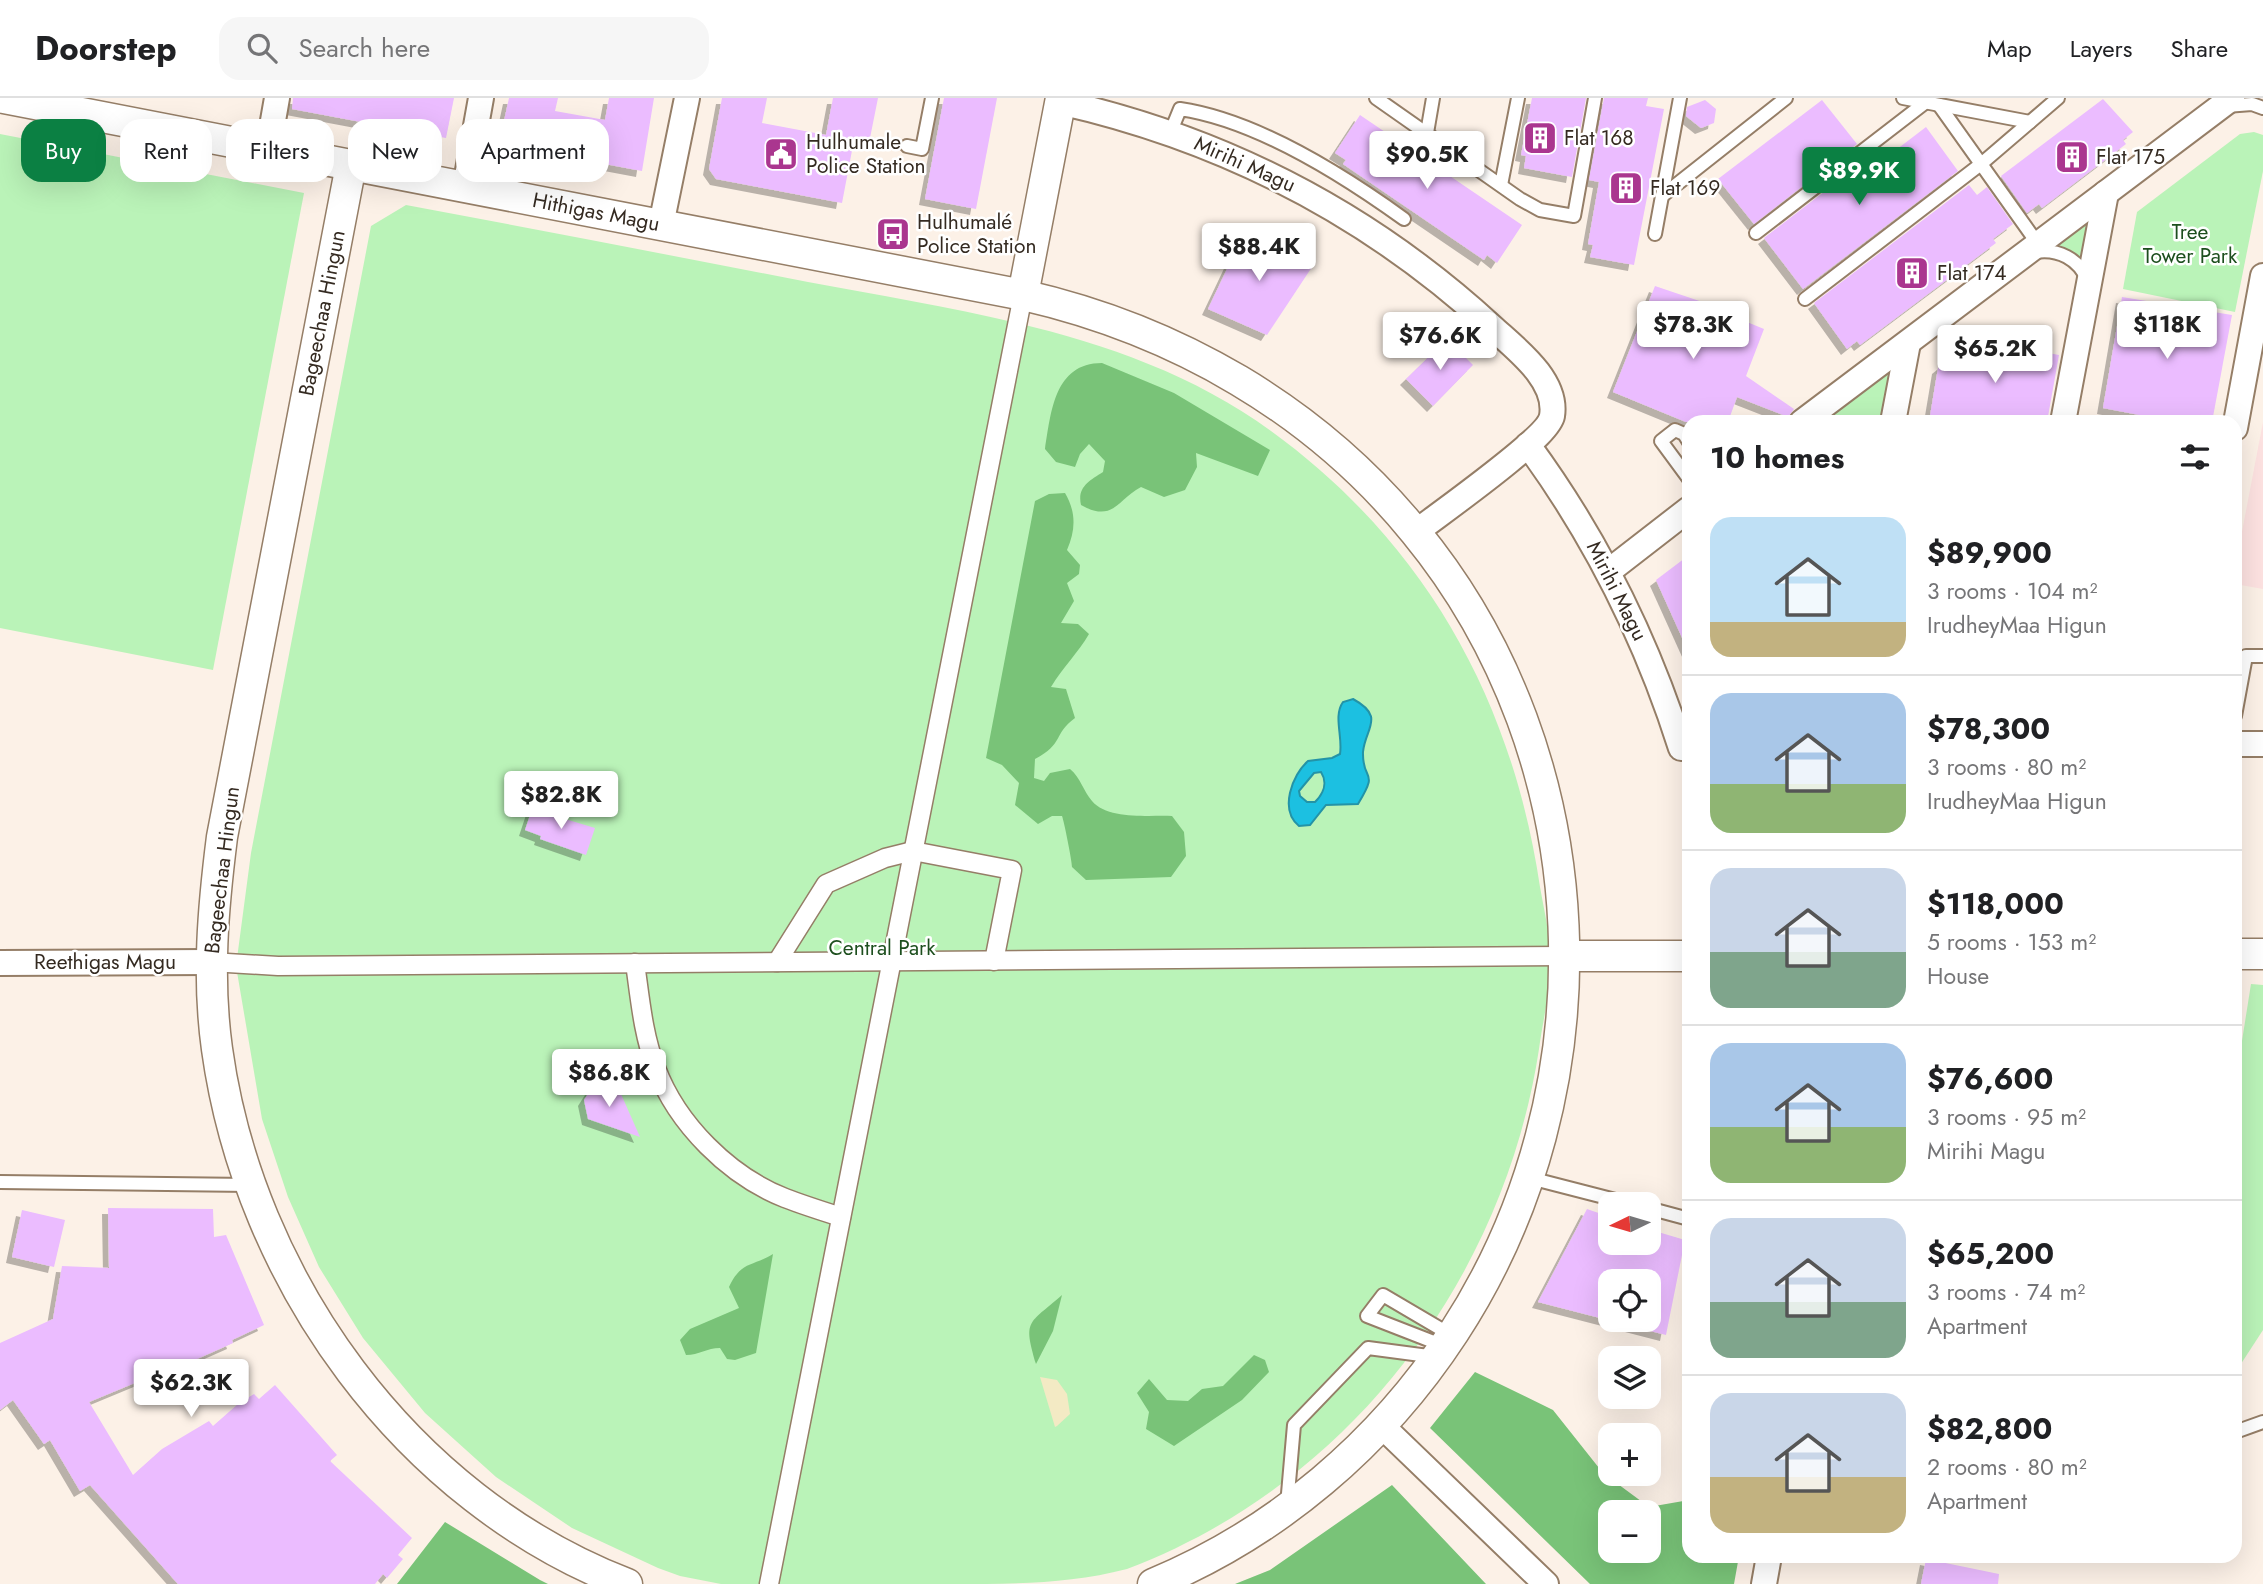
<!DOCTYPE html>
<html lang="en">
<head>
<meta charset="utf-8">
<style>
	body { margin:0; font-family:Jost,sans-serif; background:#f6f6f6; color:#202124; height:100vh; display:flex; flex-direction:column; font-size:26px; white-space:nowrap }
	* { box-sizing:border-box; margin:0 }
	p { font-size:23px; color:#757577 }
	.icon { flex:none; width:38px; height:38px; fill:none; stroke:currentColor; stroke-width:2; stroke-linecap:round; stroke-linejoin:round }
	.map { position:relative; flex:1; overflow:hidden }
	.sheet { position:absolute; left:1682px; top:317px; width:560px; height:1148px; display:flex; flex-direction:column; background:#fff; border-radius:21px; box-shadow:0 7px 28px #0002 }
	.sheet>* { flex:none }
	.banner { position:absolute; left:21px; top:21px; width:665px; height:63px; display:flex; gap:14px }
	.needle { width:46px; rotate:265deg }
	.tools { position:absolute; left:1598px; top:1094px; display:grid; gap:14px }
	.tools a { display:grid; place-items:center; width:63px; height:63px; border-radius:14px; background:#fff; box-shadow:0 7px 28px #0002; font-size:35px }
	.price { position:absolute; translate:-50% -60px; padding:0 16px; border-radius:7px; background:#fff; color:#222; font-size:23px; line-height:46px; filter:drop-shadow(0 2px 4px #0008) }
	.price::after { content:''; position:absolute; left:50%; top:42px; width:21px; height:16px; margin-left:-10px; background:inherit; clip-path:polygon(0 0,100% 0,50% 100%) }
	.price.on { background:#0b8043; color:#fff }
	ul { padding:0; list-style:none }
	li { display:flex; align-items:center; gap:21px; height:175px; padding:0 28px }
	li+li { border-top:2px solid #e0e0e0 }
	li span { display:grid; place-items:center; flex:none; width:196px; height:140px; border-radius:21px; color:#555 }
	li>.icon { margin-inline-start:auto }
	span .icon { width:84px; height:84px; fill:#fffc; stroke-width:1 }
	li b { font-size:30px }
	h2 { display:flex; justify-content:space-between; align-items:center; height:84px; padding:0 28px; font-size:30px }
	.pill { padding:0 24px; border-radius:21px; background:#fff; box-shadow:0 7px 28px #0002; font-size:24px; line-height:63px }
	.pill.on { background:#0b8043; color:#fff }
	header { display:flex; align-items:center; gap:42px; box-sizing:border-box; height:98px; padding:0 35px; background:#fff; border-bottom:2px solid #e0e0e0 }
	header strong { font-size:33px }
	nav { display:flex; gap:38px; margin-inline-start:auto; font-size:24px }
	.search { width:490px; height:63px; background:#f6f6f6; display:flex; align-items:center; gap:18px; box-sizing:border-box; padding:0 24px; border-radius:21px; color:#757577; font-size:26px }
	.map>svg:first-child { display:block }
	.education { fill:#fde2e1 }
	.green { fill:#baf3b8 }
	.forest { fill:#79c378; fill-rule:evenodd }
	.sand { fill:#f3eac4 }
	.water { fill:#1cc0e1; stroke:#2393a7; stroke-width:2; fill-rule:evenodd }
	.building { fill:#ebbcff; fill-rule:evenodd; filter:url(#shadow) }
	.lines { fill:none; stroke-linecap:round; stroke-linejoin:round }
	.service-casing { stroke:#957e67; stroke-width:16 }
	.pedestrian-casing { stroke:#957e67; stroke-width:21 }
	.minor-casing { stroke:#957e67; stroke-width:28 }
	.tertiary-casing { stroke:#957e67; stroke-width:33 }
	.service { stroke:#fff; stroke-width:12 }
	.pedestrian { stroke:#fff; stroke-width:18 }
	.minor { stroke:#fff; stroke-width:24 }
	.tertiary { stroke:#fff; stroke-width:30 }
	.labels { text-anchor:middle; stroke-width:5; stroke-linejoin:round; paint-order:stroke }
	.poi-label { font-size:21px; fill:#342a21; stroke:#fff; text-anchor:start }
	.street-label { font-size:21px; fill:#342a21; stroke:#fff }
	.park-label { font-size:21px; fill:#1d4f1e; stroke:#fff }
</style>
</head>
<body>
<header>
<strong>Doorstep</strong>
<div class="search"><svg class="icon" aria-label="search" viewBox="0 0 24 24"><circle cx="10" cy="10" r="6"/><path d="M15 15l6 6"/></svg>Search here</div>
<nav><a>Map</a><a>Layers</a><a>Share</a></nav>
</header>
<div class="map">
<svg width="2263" height="1486" viewBox="0 0 2263 1486">
	<defs>
		<filter id="shadow"><feDropShadow dx="-6" dy="6" stdDeviation="0" flood-color="#0004"/></filter>
	</defs>
	<rect width="100%" height="100%" fill="#fcf1e7"/>
	<!-- education -->
	<polygon class="education" points="2263,324 2263,491 2235,486 2235,470"/>
	<!-- green -->
	<g class="green">
		<polygon points="2254,34 2263,37 2263,73 2235,214 2123,191 2137,114 2240,36"/>
		<polygon points="0,36 304,95 213,572 0,530"/>
		<polygon points="2106,95 2083,173 2045,153"/>
		<path d="M406,107C540,132 674,158 808,184C966,214 1137,235 1271,333C1425,445 1512,601 1540,789C1544,811 1549,834 1551,856C1552,886 1543,921 1539,951C1504,1182 1349,1387 1127,1471C1069,1486 1014,1486 952,1486C875,1486 798,1486 721,1486L680,1478L658,1470L572,1430L496,1379L425,1315L363,1240L319,1169L288,1099L262,1021L236,868L251,755L371,128Z"/>
		<polygon points="1908,245 1893,324 1817,323"/>
		<polygon points="2251,886 2263,887 2263,1232 2235,1275 2235,987"/>
	</g>
	<!-- forest -->
	<g class="forest">
		<path d="M1102,265L1174,295L1270,352L1258,378L1196,355L1197,369L1185,392L1164,399L1141,389C1117,402 1113,425 1081,407C1077,389 1089,383 1103,374L1105,363L1089,346L1080,356L1075,369L1056,364L1045,351C1051,315 1054,265 1102,265Z"/>
		<path d="M1065,395C1076,414 1076,431 1067,452L1080,467L1079,476L1067,485L1074,503L1061,525L1078,526L1089,536C1078,555 1063,569 1051,589L1066,591L1075,620C1053,636 1064,646 1035,661L1034,680L1044,683L1050,675L1070,671C1081,680 1083,693 1092,703C1108,722 1148,717 1172,718L1184,734L1186,758L1171,779L1086,782L1072,769C1072,763 1064,723 1062,718H1052L1038,726L1015,707L1019,685L1002,667L986,660L1035,403L1049,396Z"/>
		<path d="M773,1156L756,1255L735,1262L727,1261L720,1250C707,1250 699,1257 686,1257L680,1242L690,1231L739,1210L729,1189C741,1163 752,1169 773,1156Z"/>
		<path d="M1062,1197L1053,1233L1036,1266C1023,1221 1028,1227 1062,1197Z"/>
		<polygon points="1254,1257 1265,1262 1269,1274 1242,1302 1174,1348 1146,1331 1149,1314 1137,1295 1149,1281 1167,1302 1188,1303 1202,1291 1223,1288"/>
		<path d="M1475,1274L1553,1312L1603,1375L1649,1409L1689,1402V1458H1739L1734,1486H1590L1430,1330ZM1648,1414V1452H1610V1414Z"/>
		<polygon points="1392,1387 1486,1486 1235,1486 1270,1472"/>
		<polygon points="445,1424 540,1482 548,1486 397,1486"/>
	</g>
	<!-- sand -->
	<polygon class="sand" points="1040,1279 1057,1282 1067,1296 1070,1316 1057,1328 1055,1329"/>
	<!-- water -->
	<path class="water" d="M1353,601C1386,619 1365,630 1363,654C1362,685 1380,670 1358,706L1326,707L1310,727L1299,728C1279,712 1292,677 1308,663L1332,660L1340,656C1343,639 1333,618 1343,604ZM1321,674C1328,685 1323,696 1315,704H1307L1300,698L1299,693L1314,675Z"/>
	<!-- building -->
	<g class="building">
		<polygon points="293,0 454,0 446,40 292,11"/>
		<polygon points="509,0 558,0 555,13 605,22 609,0 654,0 642,73 499,46"/>
		<polygon points="722,0 767,0 762,25 826,37 833,0 878,0 869,45 854,42 842,105 716,81 709,71"/>
		<polygon points="944,0 997,0 976,111 925,101"/>
		<polygon points="1532,0 1586,0 1572,79 1524,70 1526,58 1521,57"/>
		<polygon points="1604,0 1648,0 1646,8 1664,11 1634,167 1590,159 1593,147 1588,146 1599,84 1589,82"/>
		<polygon points="2103,1 2133,34 2123,42 2126,46 2042,110 2039,106 2027,115 2001,78"/>
		<polygon points="1705,2 1716,11 1714,25 1701,30 1686,18 1687,9"/>
		<polygon points="1822,2 1857,46 1754,126 1718,81"/>
		<polygon points="1360,17 1522,127 1497,165 1487,157 1484,162 1343,66 1346,62 1335,55"/>
		<polygon points="1926,29 1958,73 1803,191 1764,140 1868,60 1875,68"/>
		<polygon points="1969,87 1977,97 1987,89 2013,126 1993,141 1996,145 1860,247 1857,243 1847,251 1814,205"/>
		<polygon points="1246,131 1314,166 1267,237 1208,211"/>
		<polygon points="1655,188 1726,212 1725,215 1764,231 1746,278 1794,311 1788,319 1737,299 1728,324 1686,324 1613,294"/>
		<polygon points="2122,199 2232,217 2212,324 2176,324 2103,310"/>
		<polygon points="1447,241 1473,267 1433,308 1406,281"/>
		<polygon points="1974,241 2059,257 2047,324 1929,324 1938,270"/>
		<polygon points="1689,457 1689,555 1656,482"/>
		<polygon points="532,711 595,730 586,757 540,741 541,738 525,732"/>
		<polygon points="598,987 608,987 621,996 640,1039 588,1021 584,1002 591,991"/>
		<polygon points="108,1110 213,1111 214,1139 226,1137 264,1227 232,1242 233,1245 143,1285 142,1282 89,1304 133,1377 162,1351 209,1323 213,1328 238,1306 254,1296 259,1301 275,1287 337,1357 330,1363 412,1440 398,1457 403,1461 387,1480 383,1476 375,1486 178,1486 90,1387 80,1393 50,1342 44,1346 13,1302 0,1312 0,1245 53,1221 62,1168 109,1170"/>
		<path d="M1587,1111L1610,1119V1144H1648V1131L1685,1142L1666,1237L1538,1204ZM1610,1183H1648V1222H1610Z"/>
		<polygon points="22,1112 65,1122 54,1169 12,1159"/>
		<polygon points="1926,1461 1999,1476 1998,1486 1921,1486"/>
	</g>
	<g class="lines">
		<!-- service casing -->
		<g class="service-casing">
			<g id="service">
				<polyline points="1376,0 1520,101 1540,112 1574,118 1595,0"/>
				<polyline points="1903,0 2030,24"/>
				<polyline points="1939,7 2038,146"/>
				<polyline points="2226,8 2252,6 2263,10"/>
				<path d="M1171,33L1180,11C1255,22 1343,77 1404,121"/>
				<polyline points="1427,35 1433,0"/>
				<polyline points="907,48 922,51 932,0"/>
				<polyline points="1501,87 1518,0"/>
				<polyline points="1662,98 1786,0"/>
				<polyline points="1756,135 1926,4"/>
				<polyline points="1655,136 1680,0"/>
				<path d="M2035,154C2058,150 2079,161 2088,183"/>
				<polyline points="1805,201 1981,66 2058,0"/>
				<polyline points="1689,344 1684,336 1675,332 1661,343 1689,381"/>
				<polyline points="2235,618 2246,558 2263,558"/>
				<polyline points="1530,1080 1631,1106"/>
				<polyline points="0,1084 250,1087"/>
				<polyline points="1648,1110 1689,1121"/>
				<polyline points="1444,1248 1367,1218 1383,1197 1451,1237"/>
				<polyline points="2235,1334 2263,1324"/>
				<polyline points="1287,1407 1294,1327 1368,1250 1436,1259"/>
			</g>
		</g>
		<!-- pedestrian casing -->
		<g class="pedestrian-casing">
			<g id="pedestrian">
				<polyline points="211,864 278,868 1566,858"/>
				<polyline points="777,864 826,786 885,760 913,753 1012,772 994,863"/>
				<path d="M635,865C640,900 643,937 656,970C677,1026 729,1078 785,1100C803,1107 822,1113 841,1119"/>
				<polyline points="769,1486 1023,197"/>
			</g>
		</g>
		<!-- minor casing -->
		<g class="minor-casing">
			<g id="minor">
				<path d="M1060,4C1224,41 1368,115 1492,229C1516,251 1558,282 1552,318C1548,340 1439,416 1416,434"/>
				<polyline points="268,51 277,0"/>
				<polyline points="465,89 481,0"/>
				<polyline points="661,127 687,0"/>
				<polyline points="1802,324 2232,0"/>
				<polyline points="1893,324 1908,245"/>
				<polyline points="2063,324 2106,95"/>
				<polyline points="2235,330 2263,178"/>
				<path d="M1528,347C1597,441 1646,540 1681,650H1689"/>
				<polyline points="1609,473 1689,411"/>
				<polyline points="2235,646 2263,646"/>
				<polyline points="0,865 211,864"/>
				<polyline points="1381,1327 1546,1486"/>
				<polyline points="1764,1486 1769,1458"/>
			</g>
		</g>
		<!-- tertiary casing -->
		<g class="tertiary-casing">
			<g id="tertiary">
				<path d="M4,0L1023,197C1176,232 1315,311 1415,434C1601,660 1612,992 1454,1234C1381,1346 1276,1435 1153,1486"/>
				<path d="M351,67L222,739C213,810 207,879 217,951C249,1182 406,1401 627,1486"/>
				<polyline points="1023,197 1061,0"/>
				<polyline points="2235,856 2263,856"/>
				<polyline points="1566,858 1689,858"/>
			</g>
		</g>
		<!-- service -->
		<use href="#service" class="service"/>
		<!-- pedestrian -->
		<use href="#pedestrian" class="pedestrian"/>
		<!-- minor -->
		<use href="#minor" class="minor"/>
		<!-- tertiary -->
		<use href="#tertiary" class="tertiary"/>
	</g>
	<!-- icons -->
	<defs>
		<g id="building-square" transform="scale(1.75)"><rect x="-9" y="-9" width="18" height="18" rx="4" fill="#aa368f" stroke="#fff"/><path d="M-4-6H4V6H1V3H-1V6H-4ZM-2.5-4.3h1.7v1.8h-1.7ZM.8-4.3h1.7v1.8H.8ZM-2.5-1h1.7V.8h-1.7ZM.8-1h1.7V.8H.8Z" fill="#fff"/></g>
		<g id="civic-square" transform="scale(1.75)"><rect x="-9" y="-9" width="18" height="18" rx="4" fill="#aa368f" stroke="#fff"/><path d="M-.6-6.5H3V-4.5H.6V-3L4-1V1h2V6H-6V1h2V-1L-.6-3ZM-1.2 2.5V6h2.4V2.5Z" fill="#fff"/></g>
		<g id="bus-square" transform="scale(1.75)"><rect x="-9" y="-9" width="18" height="18" rx="4" fill="#aa368f" stroke="#fff"/><path d="M-5-6H5V4H4V6H2V4H-2V6H-4V4H-5ZM-3.5-4V0h7V-4ZM-3.5 1.2v1.5H-2V1.2ZM2 1.2v1.5H3.5V1.2Z" fill="#fff"/></g>
	</defs>
	<g fill-rule="evenodd">
		<use href="#building-square" x="1540" y="40"/>
		<use href="#civic-square" x="781" y="56"/>
		<use href="#building-square" x="2072" y="59"/>
		<use href="#building-square" x="1626" y="90"/>
		<use href="#bus-square" x="893" y="136"/>
		<use href="#building-square" x="1912" y="175"/>
	</g>
	<g class="labels">
		<!-- poi labels -->
		<g class="poi-label">
			<text x="1564" y="47">Flat 168</text>
			<text x="806" y="51">Hulhumale<tspan x="806" dy="24">Police Station</tspan></text>
			<text x="2096" y="66">Flat 175</text>
			<text x="1650" y="97">Flat 169</text>
			<text x="917" y="131">Hulhumalé<tspan x="917" dy="24">Police Station</tspan></text>
			<text x="1937" y="182">Flat 174</text>
		</g>
		<!-- street labels -->
		<g class="street-label">
			<text transform="translate(1245 66) rotate(24)" y="7">Mirihi Magu</text>
			<text transform="translate(596 114) rotate(11)" y="7">Hithigas Magu</text>
			<text transform="translate(322 215) rotate(-79)" y="7">Bageechaa Hingun</text>
			<text transform="translate(1617 493) rotate(63)" y="7">Mirihi Magu</text>
			<text transform="translate(222 772) rotate(-83)" y="7">Bageechaa Hingun</text>
			<text x="105" y="871">Reethigas Magu</text>
		</g>
		<!-- park labels -->
		<g class="park-label">
			<text x="2190" y="141">Tree<tspan x="2190" dy="24">Tower Park</tspan></text>
			<text x="882" y="857">Central Park</text>
		</g>
	</g>
</svg>
<div class="tools">
<a><svg class="needle" viewBox="-14 -14 28 28"><path d="M0-13l5 13h-10z" fill="#e53935"/><path d="M0 13l5-13h-10z" fill="#757577"/></svg></a>
<a><svg class="icon" aria-label="locate" viewBox="0 0 24 24"><circle cx="12" cy="12" r="6"/><path d="M12 2v4M12 18v4M2 12h4M18 12h4"/></svg></a>
<a><svg class="icon" aria-label="layers" viewBox="0 0 24 24"><path d="M12 4l9 5-9 5-9-5zM3 14l9 5 9-5"/></svg></a>
<a>+</a>
<a>−</a>
</div>
<b class="price" style="left:1427px;top:93px">$90.5K</b>
<b class="price on" style="left:1859px;top:109px">$89.9K</b>
<b class="price" style="left:1259px;top:185px">$88.4K</b>
<b class="price" style="left:1693px;top:263px">$78.3K</b>
<b class="price" style="left:2167px;top:263px">$118K</b>
<b class="price" style="left:1440px;top:274px">$76.6K</b>
<b class="price" style="left:1995px;top:287px">$65.2K</b>
<b class="price" style="left:561px;top:733px">$82.8K</b>
<b class="price" style="left:609px;top:1011px">$86.8K</b>
<b class="price" style="left:191px;top:1321px">$62.3K</b>
<div class="banner">
<a class="pill on">Buy</a>
<a class="pill">Rent</a>
<a class="pill">Filters</a>
<a class="pill">New</a>
<a class="pill">Apartment</a>
</div>
<section class="sheet">
<h2>10 homes<svg class="icon" aria-label="filters" viewBox="0 0 24 24"><path d="M4 7h16M4 17h16"/><circle cx="9" cy="7" r="2"/><circle cx="15" cy="17" r="2"/></svg></h2>
<ul>
<li><span style="background:linear-gradient(#bfe0f5 75%,#c2b280 0)"><svg class="icon" aria-label="home" viewBox="0 0 24 24"><path d="M3 11l9-7 9 7M6 9v11h12V9"/></svg></span><div><b>$89,900</b><p>3 rooms · 104 m²</p><p>IrudheyMaa Higun</p></div></li>
<li><span style="background:linear-gradient(#a9c7e8 65%,#8fb573 0)"><svg class="icon" aria-label="home" viewBox="0 0 24 24"><path d="M3 11l9-7 9 7M6 9v11h12V9"/></svg></span><div><b>$78,300</b><p>3 rooms · 80 m²</p><p>IrudheyMaa Higun</p></div></li>
<li><span style="background:linear-gradient(#c9d6e8 60%,#7fa58c 0)"><svg class="icon" aria-label="home" viewBox="0 0 24 24"><path d="M3 11l9-7 9 7M6 9v11h12V9"/></svg></span><div><b>$118,000</b><p>5 rooms · 153 m²</p><p>House</p></div></li>
<li><span style="background:linear-gradient(#a9c7e8 60%,#8fb573 0)"><svg class="icon" aria-label="home" viewBox="0 0 24 24"><path d="M3 11l9-7 9 7M6 9v11h12V9"/></svg></span><div><b>$76,600</b><p>3 rooms · 95 m²</p><p>Mirihi Magu</p></div></li>
<li><span style="background:linear-gradient(#c9d6e8 60%,#7fa58c 0)"><svg class="icon" aria-label="home" viewBox="0 0 24 24"><path d="M3 11l9-7 9 7M6 9v11h12V9"/></svg></span><div><b>$65,200</b><p>3 rooms · 74 m²</p><p>Apartment</p></div></li>
<li><span style="background:linear-gradient(#c9d6e8 60%,#c2b280 0)"><svg class="icon" aria-label="home" viewBox="0 0 24 24"><path d="M3 11l9-7 9 7M6 9v11h12V9"/></svg></span><div><b>$82,800</b><p>2 rooms · 80 m²</p><p>Apartment</p></div></li>
</ul>
</section>
</div>
</body>
</html>
